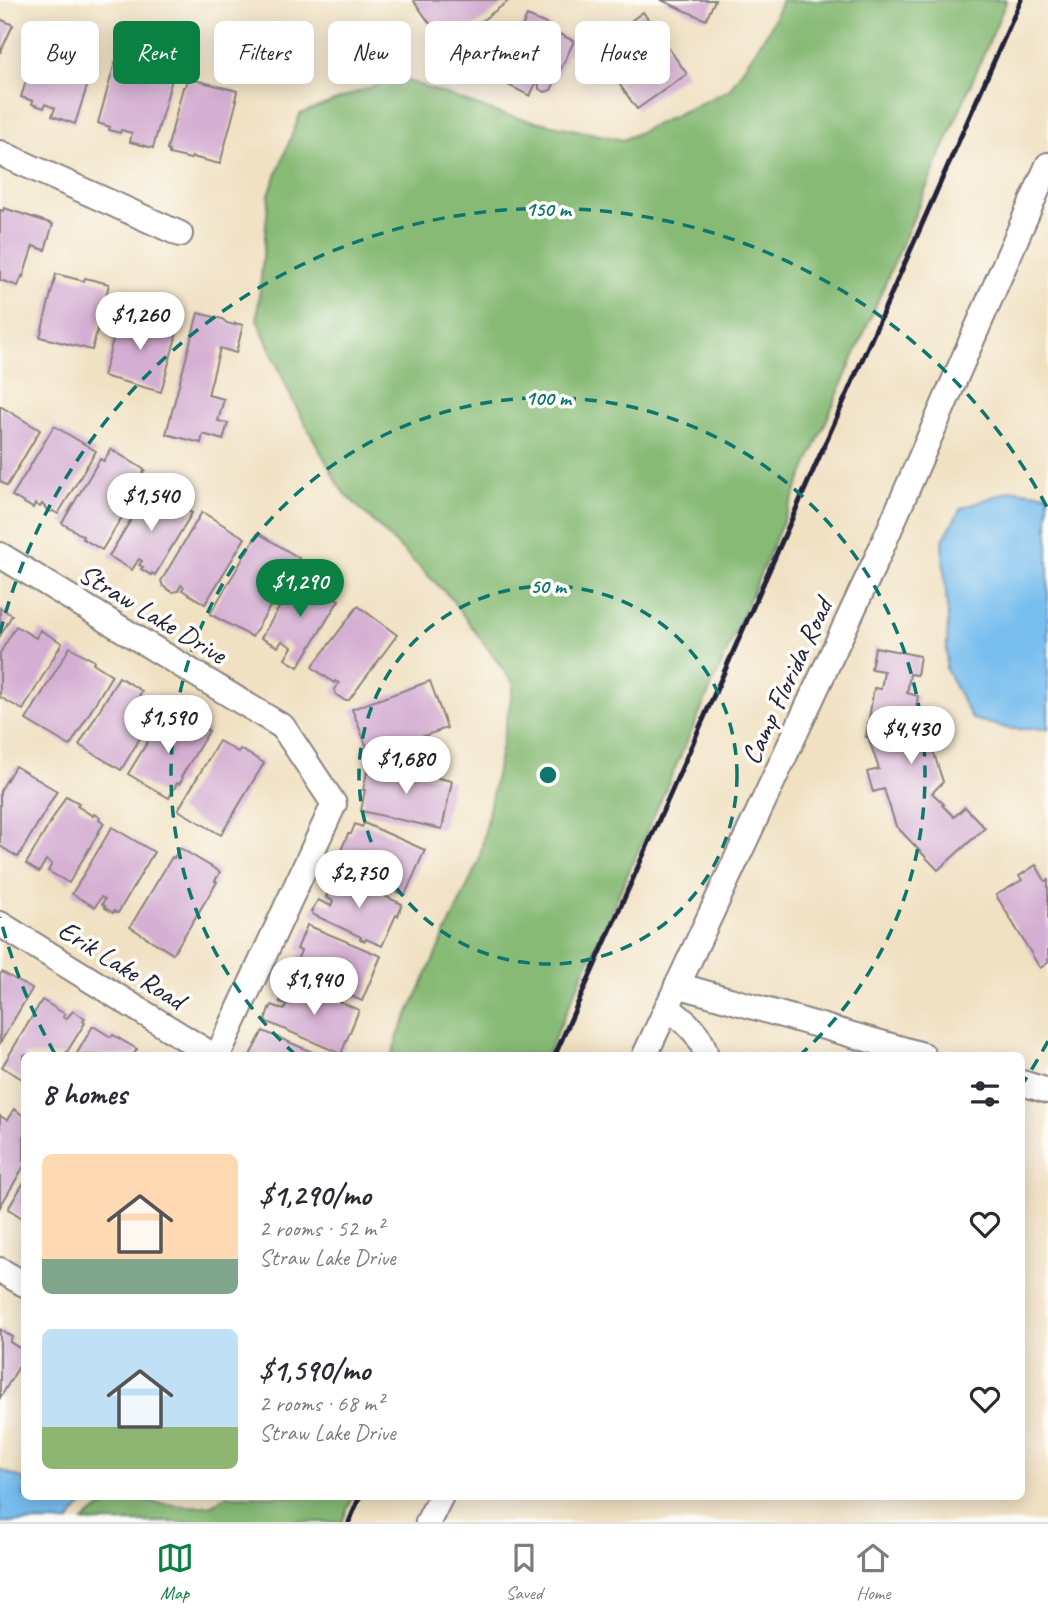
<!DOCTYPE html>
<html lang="en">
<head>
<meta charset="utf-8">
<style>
	body { margin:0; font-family:Caveat,sans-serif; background:#f2f2f3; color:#2b2b33; height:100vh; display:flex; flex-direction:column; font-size:26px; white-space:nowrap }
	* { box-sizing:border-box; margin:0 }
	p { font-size:23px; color:#7c7c81 }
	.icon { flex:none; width:38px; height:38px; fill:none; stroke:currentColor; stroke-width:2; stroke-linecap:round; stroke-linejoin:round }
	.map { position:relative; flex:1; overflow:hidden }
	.side { position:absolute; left:21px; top:1052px; width:1004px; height:448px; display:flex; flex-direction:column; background:#fff; border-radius:10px; box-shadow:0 4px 18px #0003 }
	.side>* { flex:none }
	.banner { position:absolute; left:21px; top:21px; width:1006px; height:63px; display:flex; gap:14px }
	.price { position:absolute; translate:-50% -60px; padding:0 16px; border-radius:24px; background:#fff; color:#222; font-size:23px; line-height:46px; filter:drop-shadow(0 2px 4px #0008) }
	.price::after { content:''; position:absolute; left:50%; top:42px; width:21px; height:16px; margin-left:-10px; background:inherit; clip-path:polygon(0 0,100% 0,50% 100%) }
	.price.on { background:#0b8043; color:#fff }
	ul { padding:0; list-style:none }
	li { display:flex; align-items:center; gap:21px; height:175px; padding:0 21px }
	li span { display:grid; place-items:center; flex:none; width:196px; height:140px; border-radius:10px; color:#555 }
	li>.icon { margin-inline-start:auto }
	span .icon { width:84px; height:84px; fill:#fffc; stroke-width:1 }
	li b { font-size:30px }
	h2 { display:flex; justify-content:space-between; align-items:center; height:84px; padding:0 21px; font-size:30px }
	.pill { padding:0 24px; border-radius:10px; background:#fff; box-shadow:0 4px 18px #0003; font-size:24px; line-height:63px }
	.pill.on { background:#0b8043; color:#fff }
	.tab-bar { display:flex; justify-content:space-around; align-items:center; height:98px; border-top:2px solid #e1e1e2; background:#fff; font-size:19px; color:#7c7c81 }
	.tab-bar a { display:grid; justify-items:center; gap:4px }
	.tab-bar .on { color:#0b8043 }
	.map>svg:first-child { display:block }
	.forest { fill:#86ba75; stroke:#546e58; stroke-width:2 }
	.water { fill:#77bdee; stroke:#4c7094; stroke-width:2 }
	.building { fill:#d5afd3 }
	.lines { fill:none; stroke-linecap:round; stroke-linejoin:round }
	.minor-casing { stroke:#8a827f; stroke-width:28 }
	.minor { stroke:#fff; stroke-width:24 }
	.rail { stroke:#22223b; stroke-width:5 }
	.ring { fill:none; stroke:#0f766e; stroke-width:3.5; stroke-dasharray:12 9 }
	.labels { text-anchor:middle; stroke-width:7; stroke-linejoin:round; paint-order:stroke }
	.street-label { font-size:28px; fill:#22223b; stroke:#fdfcf7 }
	.centre { fill:#0f766e; stroke:#fdfcf7; stroke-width:3.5 }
	.ring-label { font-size:21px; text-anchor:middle; font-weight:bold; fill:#0f766e; stroke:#fdfcf7; stroke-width:7; stroke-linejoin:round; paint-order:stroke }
</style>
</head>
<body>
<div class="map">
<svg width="1048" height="1522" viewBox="0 0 1048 1522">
	<rect width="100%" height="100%" fill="#fdfcf7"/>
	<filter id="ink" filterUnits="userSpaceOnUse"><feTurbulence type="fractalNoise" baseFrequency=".0143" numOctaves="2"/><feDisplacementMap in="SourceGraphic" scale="14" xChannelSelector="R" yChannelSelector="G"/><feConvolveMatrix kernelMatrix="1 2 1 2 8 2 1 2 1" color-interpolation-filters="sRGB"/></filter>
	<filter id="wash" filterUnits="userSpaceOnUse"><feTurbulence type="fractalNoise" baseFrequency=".00686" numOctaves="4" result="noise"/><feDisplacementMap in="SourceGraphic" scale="28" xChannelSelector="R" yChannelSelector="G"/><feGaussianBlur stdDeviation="1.57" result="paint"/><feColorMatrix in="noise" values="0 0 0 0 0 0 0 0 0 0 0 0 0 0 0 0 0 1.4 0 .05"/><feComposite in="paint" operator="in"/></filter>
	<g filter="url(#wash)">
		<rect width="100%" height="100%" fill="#f1e1c3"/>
		<!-- forest -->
		<g class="forest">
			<polygon points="782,0 1007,0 726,654 547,1055 392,1055 398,1036 479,861 514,684 449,596 342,491 293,401 257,319 269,194 300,114 397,77 501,114 623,140 729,90 770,28"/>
			<path d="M225,1496H353L342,1522H83C117,1488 147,1505 188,1506C196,1506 204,1507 211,1505C216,1503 220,1499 225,1496Z"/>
		</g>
		<!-- water -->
		<g class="water">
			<polygon points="1012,490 1048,494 1048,729 1010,729 972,719 946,669 948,618 942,542 961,508"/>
			<path d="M0,1470L24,1479V1496H98C86,1503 75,1509 70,1522H0Z"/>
		</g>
		<g id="blocks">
			<!-- building -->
			<g class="building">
				<polygon points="415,0 510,0 469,30 466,25 443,42 414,1"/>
				<polygon points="661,0 715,0 706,20"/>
				<polygon points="643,12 687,74 637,109 600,57 620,40 622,42 630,37 623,27"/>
				<polygon points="527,16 551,26 549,29 574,41 551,90 545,92 539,89 539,84 536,83 530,96 502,82 508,70 503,68"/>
				<polygon points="0,19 13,25 0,53"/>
				<polygon points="39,40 96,58 75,124 52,116 55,108 45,104 44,108 32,104 33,101 21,97"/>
				<polygon points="115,62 172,79 153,148 130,142 132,133 121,130 120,133 109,130 110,127 98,123"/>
				<polygon points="187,78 237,91 235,100 237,100 220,164 192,157 191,159 169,154 169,151 167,150 183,87 185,87"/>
				<polygon points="4,208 53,224 45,250 33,246 23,277 22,276 18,286 0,280 0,210 3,211"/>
				<polygon points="56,274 84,281 85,278 109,284 92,350 40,337"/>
				<polygon points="122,307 145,314 142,324 151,326 152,323 163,326 162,329 177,333 161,392 103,376"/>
				<polygon points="198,313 222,319 227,323 235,325 235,323 243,325 236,353 220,348 208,395 224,399 218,421 228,423 223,440 203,434 201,443 166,434"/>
				<polygon points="0,406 40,430 7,486 0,481"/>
				<polygon points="54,426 96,451 58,514 53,511 49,512 42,504 40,507 35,504 33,508 12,496"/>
				<polygon points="111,449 145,470 138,481 142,484 102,550 82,538 83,536 62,523 100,459 104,461"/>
				<polygon points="150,488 192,513 155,575 152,573 151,575 141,569 143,567 139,565 142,561 139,559 132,570 109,556"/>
				<polygon points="202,512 245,538 205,604 182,590 184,587 181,585 178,591 172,592 163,586 161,581"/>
				<polygon points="258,533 299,558 252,637 210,614"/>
				<polygon points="298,576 339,600 298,667 285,659 292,647 282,641 278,647 261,638"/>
				<polygon points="358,606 397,635 349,700 344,700 335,694 334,689 339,683 335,681 334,683 312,667"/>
				<polygon points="0,608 12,615 0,636"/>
				<polygon points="16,626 36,638 40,630 62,643 23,710 0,697 0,653"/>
				<polygon points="70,647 94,661 93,663 112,675 70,746 26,720"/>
				<polygon points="875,647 920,656 917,675 910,674 907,693 918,696 911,739 930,741 943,782 932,793 944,804 942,805 954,817 965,807 985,828 938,870 896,826 884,789 873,792 867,772 879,769 868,737 866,737 874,688 881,689 884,671 871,669"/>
				<polygon points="119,677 142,691 136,702 139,703 142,698 145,700 146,699 155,704 154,706 158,708 121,770 79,745"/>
				<polygon points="430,681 447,728 370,755 352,709"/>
				<polygon points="165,713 186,726 182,732 187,735 194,723 209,731 181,777 183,778 179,784 177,783 169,798 128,774"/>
				<polygon points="219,741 238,752 240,749 264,763 221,835 178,810"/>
				<polygon points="369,763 452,781 442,829 361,811 365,790 363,790"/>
				<polygon points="15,766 57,791 18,857 0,846 0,791"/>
				<polygon points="66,796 79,803 77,806 93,816 94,814 100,817 99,819 104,823 69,883 48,871 52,864 46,860 39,872 26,864"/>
				<polygon points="364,823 425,850 405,895 335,864 348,834 351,834 355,824 362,827"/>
				<polygon points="112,827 154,852 118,913 114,911 113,913 104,907 105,906 102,904 105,899 101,897 95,907 72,894"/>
				<polygon points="180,848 220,872 215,881 217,882 173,954 130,927 172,857 174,858"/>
				<polygon points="1036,865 1045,881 1048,880 1048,963 1040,968 996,895 1022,880 1019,876"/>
				<polygon points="336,874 402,904 398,916 396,915 382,946 366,939 365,941 360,939 361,937 312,914 313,911 311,911 318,900 331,906 333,901 326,897"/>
				<polygon points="307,925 381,956 362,1001 292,971 301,951 297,949"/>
				<polygon points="2,972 32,989 0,1043 0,975"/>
				<polygon points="289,980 359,1010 341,1054 265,1021 269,1008 270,1009 272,1005 284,1010 286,1005 280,1002"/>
				<polygon points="42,1000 65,1014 63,1017 66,1019 73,1011 85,1018 83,1021 85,1023 65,1055 24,1055 24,1080 2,1067"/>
				<polygon points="93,1026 111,1037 113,1035 137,1049 133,1055 76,1055"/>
				<polygon points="263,1031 319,1055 250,1055"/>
				<polygon points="14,1109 24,1116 24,1166 0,1207 0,1116 7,1120"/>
				<polygon points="24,1182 24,1219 8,1209"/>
				<polygon points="0,1329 12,1337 10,1342 24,1351 24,1358 0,1398"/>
			</g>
		</g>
	</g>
	<g filter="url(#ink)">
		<use href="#blocks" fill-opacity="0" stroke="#8a827f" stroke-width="2"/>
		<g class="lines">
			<!-- minor casing -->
			<g class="minor-casing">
				<g id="minor">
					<polyline points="0,153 180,234"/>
					<polyline points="0,555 283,727 334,804 218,1055"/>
					<polyline points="0,924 212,1055"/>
					<polyline points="677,985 923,1055"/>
					<path d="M667,1007C685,1022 700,1031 706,1055"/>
					<polyline points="645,1055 877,558 1048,165"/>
					<polyline points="1022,1083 1048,1091"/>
					<polyline points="0,1270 24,1284"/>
					<polyline points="428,1522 441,1496"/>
				</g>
			</g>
			<!-- minor -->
			<use href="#minor" class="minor"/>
			<!-- rail -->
			<g class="rail">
				<polyline points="555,1055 1021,0"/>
				<polyline points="349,1522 360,1496"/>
			</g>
		</g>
	</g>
	<!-- distance rings -->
	<g class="ring">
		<circle cx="548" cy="775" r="189"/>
		<path d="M296 1055A377 377 0 1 1 800 1055"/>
		<path d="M1048 1041A566 566 0 0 1 1023 1083M55 1054A566 566 0 0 1 0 917M0 633A566 566 0 0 1 1048 509"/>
	</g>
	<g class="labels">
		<!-- street labels -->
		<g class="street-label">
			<text transform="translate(153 613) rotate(31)" y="10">Straw Lake Drive</text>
			<text transform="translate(786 681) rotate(-65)" y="10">Camp Florida Road</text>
			<text transform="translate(122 964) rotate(32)" y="10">Erik Lake Road</text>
		</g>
	</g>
	<circle cx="548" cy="775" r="10" class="centre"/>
	<g class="ring-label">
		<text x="548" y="216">150 m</text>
		<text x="548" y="405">100 m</text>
		<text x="548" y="593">50 m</text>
	</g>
</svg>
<b class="price" style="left:140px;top:352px">$1,260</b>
<b class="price" style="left:151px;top:533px">$1,540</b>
<b class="price on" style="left:300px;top:619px">$1,290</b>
<b class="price" style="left:168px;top:755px">$1,590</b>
<b class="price" style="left:911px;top:766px">$4,430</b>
<b class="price" style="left:406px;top:796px">$1,680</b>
<b class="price" style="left:359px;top:910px">$2,750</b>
<b class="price" style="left:314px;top:1017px">$1,940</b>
<div class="banner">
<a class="pill">Buy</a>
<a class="pill on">Rent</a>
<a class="pill">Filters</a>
<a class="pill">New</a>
<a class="pill">Apartment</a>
<a class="pill">House</a>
</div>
<section class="side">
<h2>8 homes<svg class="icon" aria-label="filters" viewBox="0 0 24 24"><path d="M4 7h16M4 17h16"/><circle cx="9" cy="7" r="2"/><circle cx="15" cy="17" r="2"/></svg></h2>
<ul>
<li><span style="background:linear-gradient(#ffd9b3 75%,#7fa58c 0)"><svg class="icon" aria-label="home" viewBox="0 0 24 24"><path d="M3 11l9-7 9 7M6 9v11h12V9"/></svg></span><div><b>$1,290/mo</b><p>2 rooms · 52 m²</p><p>Straw Lake Drive</p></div><svg class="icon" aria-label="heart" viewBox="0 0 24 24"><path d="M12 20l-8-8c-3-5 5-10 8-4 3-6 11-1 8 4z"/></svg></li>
<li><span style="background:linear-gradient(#bfe0f5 70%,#8fb573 0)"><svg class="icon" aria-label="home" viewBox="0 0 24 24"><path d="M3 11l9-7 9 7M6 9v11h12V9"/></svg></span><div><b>$1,590/mo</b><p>2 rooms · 68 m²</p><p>Straw Lake Drive</p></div><svg class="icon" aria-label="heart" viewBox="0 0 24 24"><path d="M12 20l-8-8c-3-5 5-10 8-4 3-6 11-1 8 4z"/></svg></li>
</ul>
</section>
</div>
<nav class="tab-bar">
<a class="on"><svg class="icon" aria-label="map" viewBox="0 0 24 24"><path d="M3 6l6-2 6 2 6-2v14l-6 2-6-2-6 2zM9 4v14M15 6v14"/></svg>Map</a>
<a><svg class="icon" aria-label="saved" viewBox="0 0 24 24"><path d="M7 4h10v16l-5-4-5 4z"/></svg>Saved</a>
<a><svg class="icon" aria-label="home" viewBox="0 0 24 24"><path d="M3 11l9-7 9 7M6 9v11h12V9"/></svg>Home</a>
</nav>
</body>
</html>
